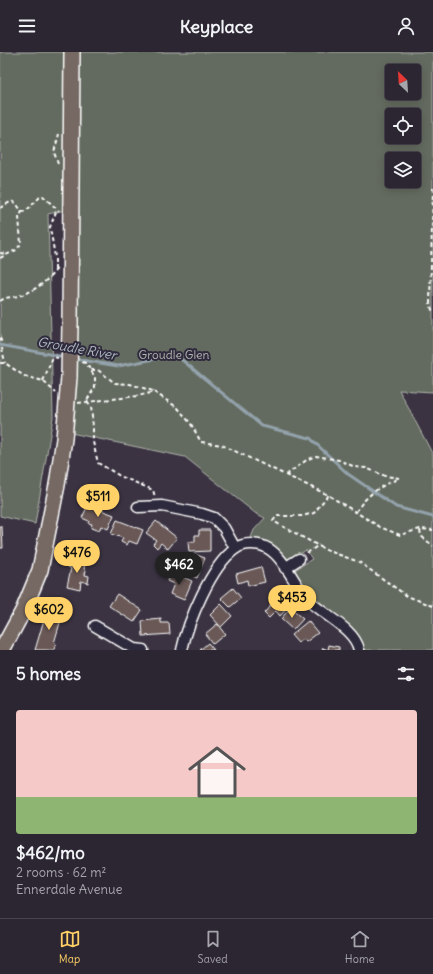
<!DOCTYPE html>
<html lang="en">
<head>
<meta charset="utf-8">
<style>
	body { margin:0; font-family:Delius,sans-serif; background:#38323e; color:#f1f3f6; height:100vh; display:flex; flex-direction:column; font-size:15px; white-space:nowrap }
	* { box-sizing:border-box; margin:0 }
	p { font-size:13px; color:#a6a5ac }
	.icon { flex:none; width:22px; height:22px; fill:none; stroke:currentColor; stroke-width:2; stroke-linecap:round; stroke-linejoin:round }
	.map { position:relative; height:598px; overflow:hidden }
	.side { display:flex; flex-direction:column; background:#2c2632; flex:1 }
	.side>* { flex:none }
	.needle { width:26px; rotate:335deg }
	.fabs { position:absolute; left:385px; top:12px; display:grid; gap:8px }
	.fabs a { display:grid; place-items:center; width:36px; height:36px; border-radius:4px; background:#2c2632; box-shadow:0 2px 10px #0003,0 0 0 1px #48434d; font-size:20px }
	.price { position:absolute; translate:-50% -34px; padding:0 9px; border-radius:14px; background:#ffd166; color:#111; font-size:13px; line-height:26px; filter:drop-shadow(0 1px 2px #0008) }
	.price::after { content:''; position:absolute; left:50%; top:24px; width:12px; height:9px; margin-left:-6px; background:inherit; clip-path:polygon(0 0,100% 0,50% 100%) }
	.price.selected { background:#222; color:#fff }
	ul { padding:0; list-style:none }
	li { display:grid; align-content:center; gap:8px; height:212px; padding:0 16px }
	li span { display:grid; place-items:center; height:124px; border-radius:4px; color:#555 }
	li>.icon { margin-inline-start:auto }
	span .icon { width:72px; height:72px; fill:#fffc; stroke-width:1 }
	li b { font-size:17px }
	h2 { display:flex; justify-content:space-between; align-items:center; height:48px; padding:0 16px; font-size:17px }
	header { display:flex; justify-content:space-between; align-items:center; height:52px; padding:0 16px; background:#2c2632; font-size:18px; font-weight:800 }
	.tabs { display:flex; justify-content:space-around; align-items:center; height:56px; border-top:1px solid #48434d; background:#2c2632; font-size:11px; color:#a6a5ac }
	.tabs a { display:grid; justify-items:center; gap:2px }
	.tabs .selected { color:#ffd166 }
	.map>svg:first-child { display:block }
	.green { fill:#636b5e; stroke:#b1b5ae; fill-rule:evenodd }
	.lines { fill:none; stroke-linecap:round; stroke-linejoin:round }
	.stream { stroke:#93a2ac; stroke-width:3 }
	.building { fill:#695957; stroke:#fff }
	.minor-casing { stroke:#fff; stroke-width:13 }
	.highway-casing { stroke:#fff; stroke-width:18 }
	.path { stroke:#fff; stroke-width:2; stroke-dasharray:4 3; stroke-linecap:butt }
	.minor { stroke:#2f2a3d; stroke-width:10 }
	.highway { stroke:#766964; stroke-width:15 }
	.highway-bridge-casing { stroke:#fff; stroke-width:18; stroke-linecap:butt }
	.highway-bridge { stroke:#766964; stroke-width:15 }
	.labels { text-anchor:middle; stroke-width:4; stroke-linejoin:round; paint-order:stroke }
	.park-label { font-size:12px; fill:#b1b5ae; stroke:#2f2a3d }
	.water-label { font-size:13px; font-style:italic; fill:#aeb9c0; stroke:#2f2a3d }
</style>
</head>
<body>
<header><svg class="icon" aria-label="menu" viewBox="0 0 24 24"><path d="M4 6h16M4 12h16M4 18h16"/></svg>Keyplace<svg class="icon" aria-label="person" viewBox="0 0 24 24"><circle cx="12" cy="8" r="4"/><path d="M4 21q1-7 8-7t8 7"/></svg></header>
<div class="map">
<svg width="433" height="598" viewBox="0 0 433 598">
	<rect width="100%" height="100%" fill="#3b3342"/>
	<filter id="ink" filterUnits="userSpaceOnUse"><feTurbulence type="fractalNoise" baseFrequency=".025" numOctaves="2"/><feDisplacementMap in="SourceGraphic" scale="8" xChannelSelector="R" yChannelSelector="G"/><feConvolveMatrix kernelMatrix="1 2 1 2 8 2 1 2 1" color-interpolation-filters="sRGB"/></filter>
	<g filter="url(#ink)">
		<!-- green -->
		<path class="green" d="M0,0H433V340L399,338L433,403V598H364C358,575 336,565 320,551C309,541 301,531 295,518L312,507L306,498L291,508H288L268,490L250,488L254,478L265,466L255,461L185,405L71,381L78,155L48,162L53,365L35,472L0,464ZM392,19H414V41H392ZM392,63H414V85H392ZM392,107H414V129H392Z"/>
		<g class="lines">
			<!-- stream -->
			<g class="stream">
				<polyline points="0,293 65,305"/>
				<polyline points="75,307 118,314 176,303 262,374 310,386 348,422 396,455 433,465"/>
			</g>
		</g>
		<!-- building -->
		<g class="building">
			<polygon points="88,453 114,463 108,477 101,474 99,479 91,476 92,472 88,471 89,469 82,466"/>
			<polygon points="117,468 143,478 137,492 129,489 127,493 121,490 123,486 111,482"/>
			<polygon points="156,469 177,486 168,497 161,491 157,496 153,492 156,488 146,481"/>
			<polygon points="0,475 2,475 3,496 0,496"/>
			<polygon points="199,478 210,478 210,499 189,500 188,490 195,490 195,483 199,483"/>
			<polygon points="194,502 205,506 197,526 182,520 188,504 193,506"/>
			<polygon points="70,508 85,511 84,517 86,518 85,523 89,524 88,531 81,529 80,537 67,534 71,516 68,515"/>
			<polygon points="261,515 265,530 248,534 247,528 238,531 236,522"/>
			<polygon points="171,520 192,529 184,548 170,542 174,532 167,529"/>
			<polygon points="233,536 241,546 230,555 221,546"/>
			<polygon points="117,542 142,558 134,570 109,554"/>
			<polygon points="279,544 289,554 280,564 276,559 269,566 264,561"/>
			<polygon points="221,552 232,564 221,575 210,563"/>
			<polygon points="48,554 54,556 52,562 62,564 54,591 56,591 54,598 35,598"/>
			<polygon points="290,556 303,567 293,578 281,567"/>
			<polygon points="161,567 161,571 169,571 170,582 143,584 142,569"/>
			<polygon points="308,569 318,581 306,590 304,587 298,591 291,583"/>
			<polygon points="217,572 225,582 213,592 205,582"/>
			<polygon points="208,591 214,598 200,598"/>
			<polygon points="329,593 339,595 339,598 322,598 323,596 328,598"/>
		</g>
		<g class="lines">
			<!-- minor casing -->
			<g class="minor-casing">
				<g id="minor">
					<polyline points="138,455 162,454 202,462 214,466 224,476 235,496"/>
					<polyline points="285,516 299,507"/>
					<polyline points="95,574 134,597 143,598"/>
					<path d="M182,598C188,570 211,514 235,497C244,490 260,491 269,497C285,507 295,534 308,548C323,563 355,577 359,598"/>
				</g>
			</g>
			<!-- highway casing -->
			<g class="highway-casing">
				<g id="highway">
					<polyline points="70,272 72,0"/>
					<polyline points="2,598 23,559 40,518 57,433 64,387 69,325"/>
				</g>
			</g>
			<!-- path -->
			<g class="path">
				<polyline points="58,112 54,100 59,82"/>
				<polyline points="433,136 430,251 433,261"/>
				<polyline points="0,156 12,149 16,151 22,160 26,159 41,144 43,144 59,159"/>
				<polyline points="0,201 7,202"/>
				<polyline points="0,206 16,198 21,192 19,165 22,160"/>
				<polyline points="55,218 55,205 50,175 57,157"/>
				<path d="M0,249C7,244 10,246 18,244C34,240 48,229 58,215"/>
				<polyline points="0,286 2,291"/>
				<polyline points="2,296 5,311"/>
				<polyline points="82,310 86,311 95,325 95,335 86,350 91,354 93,376 93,390 98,411 120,424 153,438 155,445"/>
				<polyline points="0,311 5,311 24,324 43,329 56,341"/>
				<polyline points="91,318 98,318 115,331 130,332 153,339"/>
				<polyline points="43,329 53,305 58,306"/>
				<polyline points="78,351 138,344 154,340 178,356 191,372 201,390 222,393 328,443 380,475 400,483 420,477 433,478"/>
				<polyline points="286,423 308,407 316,404 339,408 355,415 366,416 385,424 399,426"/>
				<polyline points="328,443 314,461 302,464 277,464 273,469 326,498 359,510 407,544 433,554"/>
				<path d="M356,460C365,444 381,433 398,427"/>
				<polyline points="420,478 421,484 433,494"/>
				<polyline points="307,501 319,493"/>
			</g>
			<!-- minor -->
			<use href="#minor" class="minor"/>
			<!-- highway -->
			<use href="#highway" class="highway"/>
			<!-- highway-bridge casing -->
			<g class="highway-bridge-casing">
				<polyline id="highway-bridge" points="69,325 70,272"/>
			</g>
			<!-- highway-bridge -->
			<use href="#highway-bridge" class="highway-bridge"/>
		</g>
	</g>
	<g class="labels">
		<!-- park labels -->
		<g class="park-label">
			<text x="174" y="307">Groudle Glen</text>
		</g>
		<!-- water labels -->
		<g class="water-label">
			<text transform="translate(77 296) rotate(10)" y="5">Groudle River</text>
		</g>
	</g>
</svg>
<div class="fabs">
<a><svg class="needle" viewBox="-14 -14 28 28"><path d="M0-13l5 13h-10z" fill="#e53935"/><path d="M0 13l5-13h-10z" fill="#a6a5ac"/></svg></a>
<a><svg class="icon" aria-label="locate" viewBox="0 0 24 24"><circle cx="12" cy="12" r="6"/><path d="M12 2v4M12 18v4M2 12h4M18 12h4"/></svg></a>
<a><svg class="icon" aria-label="layers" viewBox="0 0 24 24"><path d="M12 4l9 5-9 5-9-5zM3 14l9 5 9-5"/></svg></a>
</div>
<b class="price" style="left:98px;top:466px">$511</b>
<b class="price" style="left:77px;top:522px">$476</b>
<b class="price selected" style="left:179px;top:534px">$462</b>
<b class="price" style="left:292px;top:567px">$453</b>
<b class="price" style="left:49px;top:579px">$602</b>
</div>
<section class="side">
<h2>5 homes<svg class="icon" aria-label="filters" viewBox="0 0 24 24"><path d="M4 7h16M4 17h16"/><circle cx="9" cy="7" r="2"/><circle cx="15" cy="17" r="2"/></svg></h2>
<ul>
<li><span style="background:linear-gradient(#f6c9c9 70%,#8fb573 0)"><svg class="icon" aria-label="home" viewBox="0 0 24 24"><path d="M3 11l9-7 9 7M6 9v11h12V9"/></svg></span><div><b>$462/mo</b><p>2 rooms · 62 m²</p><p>Ennerdale Avenue</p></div></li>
</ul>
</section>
<nav class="tabs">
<a class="selected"><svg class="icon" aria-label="map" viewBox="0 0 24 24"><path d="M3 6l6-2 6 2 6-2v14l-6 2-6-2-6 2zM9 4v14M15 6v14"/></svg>Map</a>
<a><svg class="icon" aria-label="saved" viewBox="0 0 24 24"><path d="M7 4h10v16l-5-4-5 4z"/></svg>Saved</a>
<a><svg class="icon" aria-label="home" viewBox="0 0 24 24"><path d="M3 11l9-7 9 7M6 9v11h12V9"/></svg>Home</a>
</nav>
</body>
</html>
